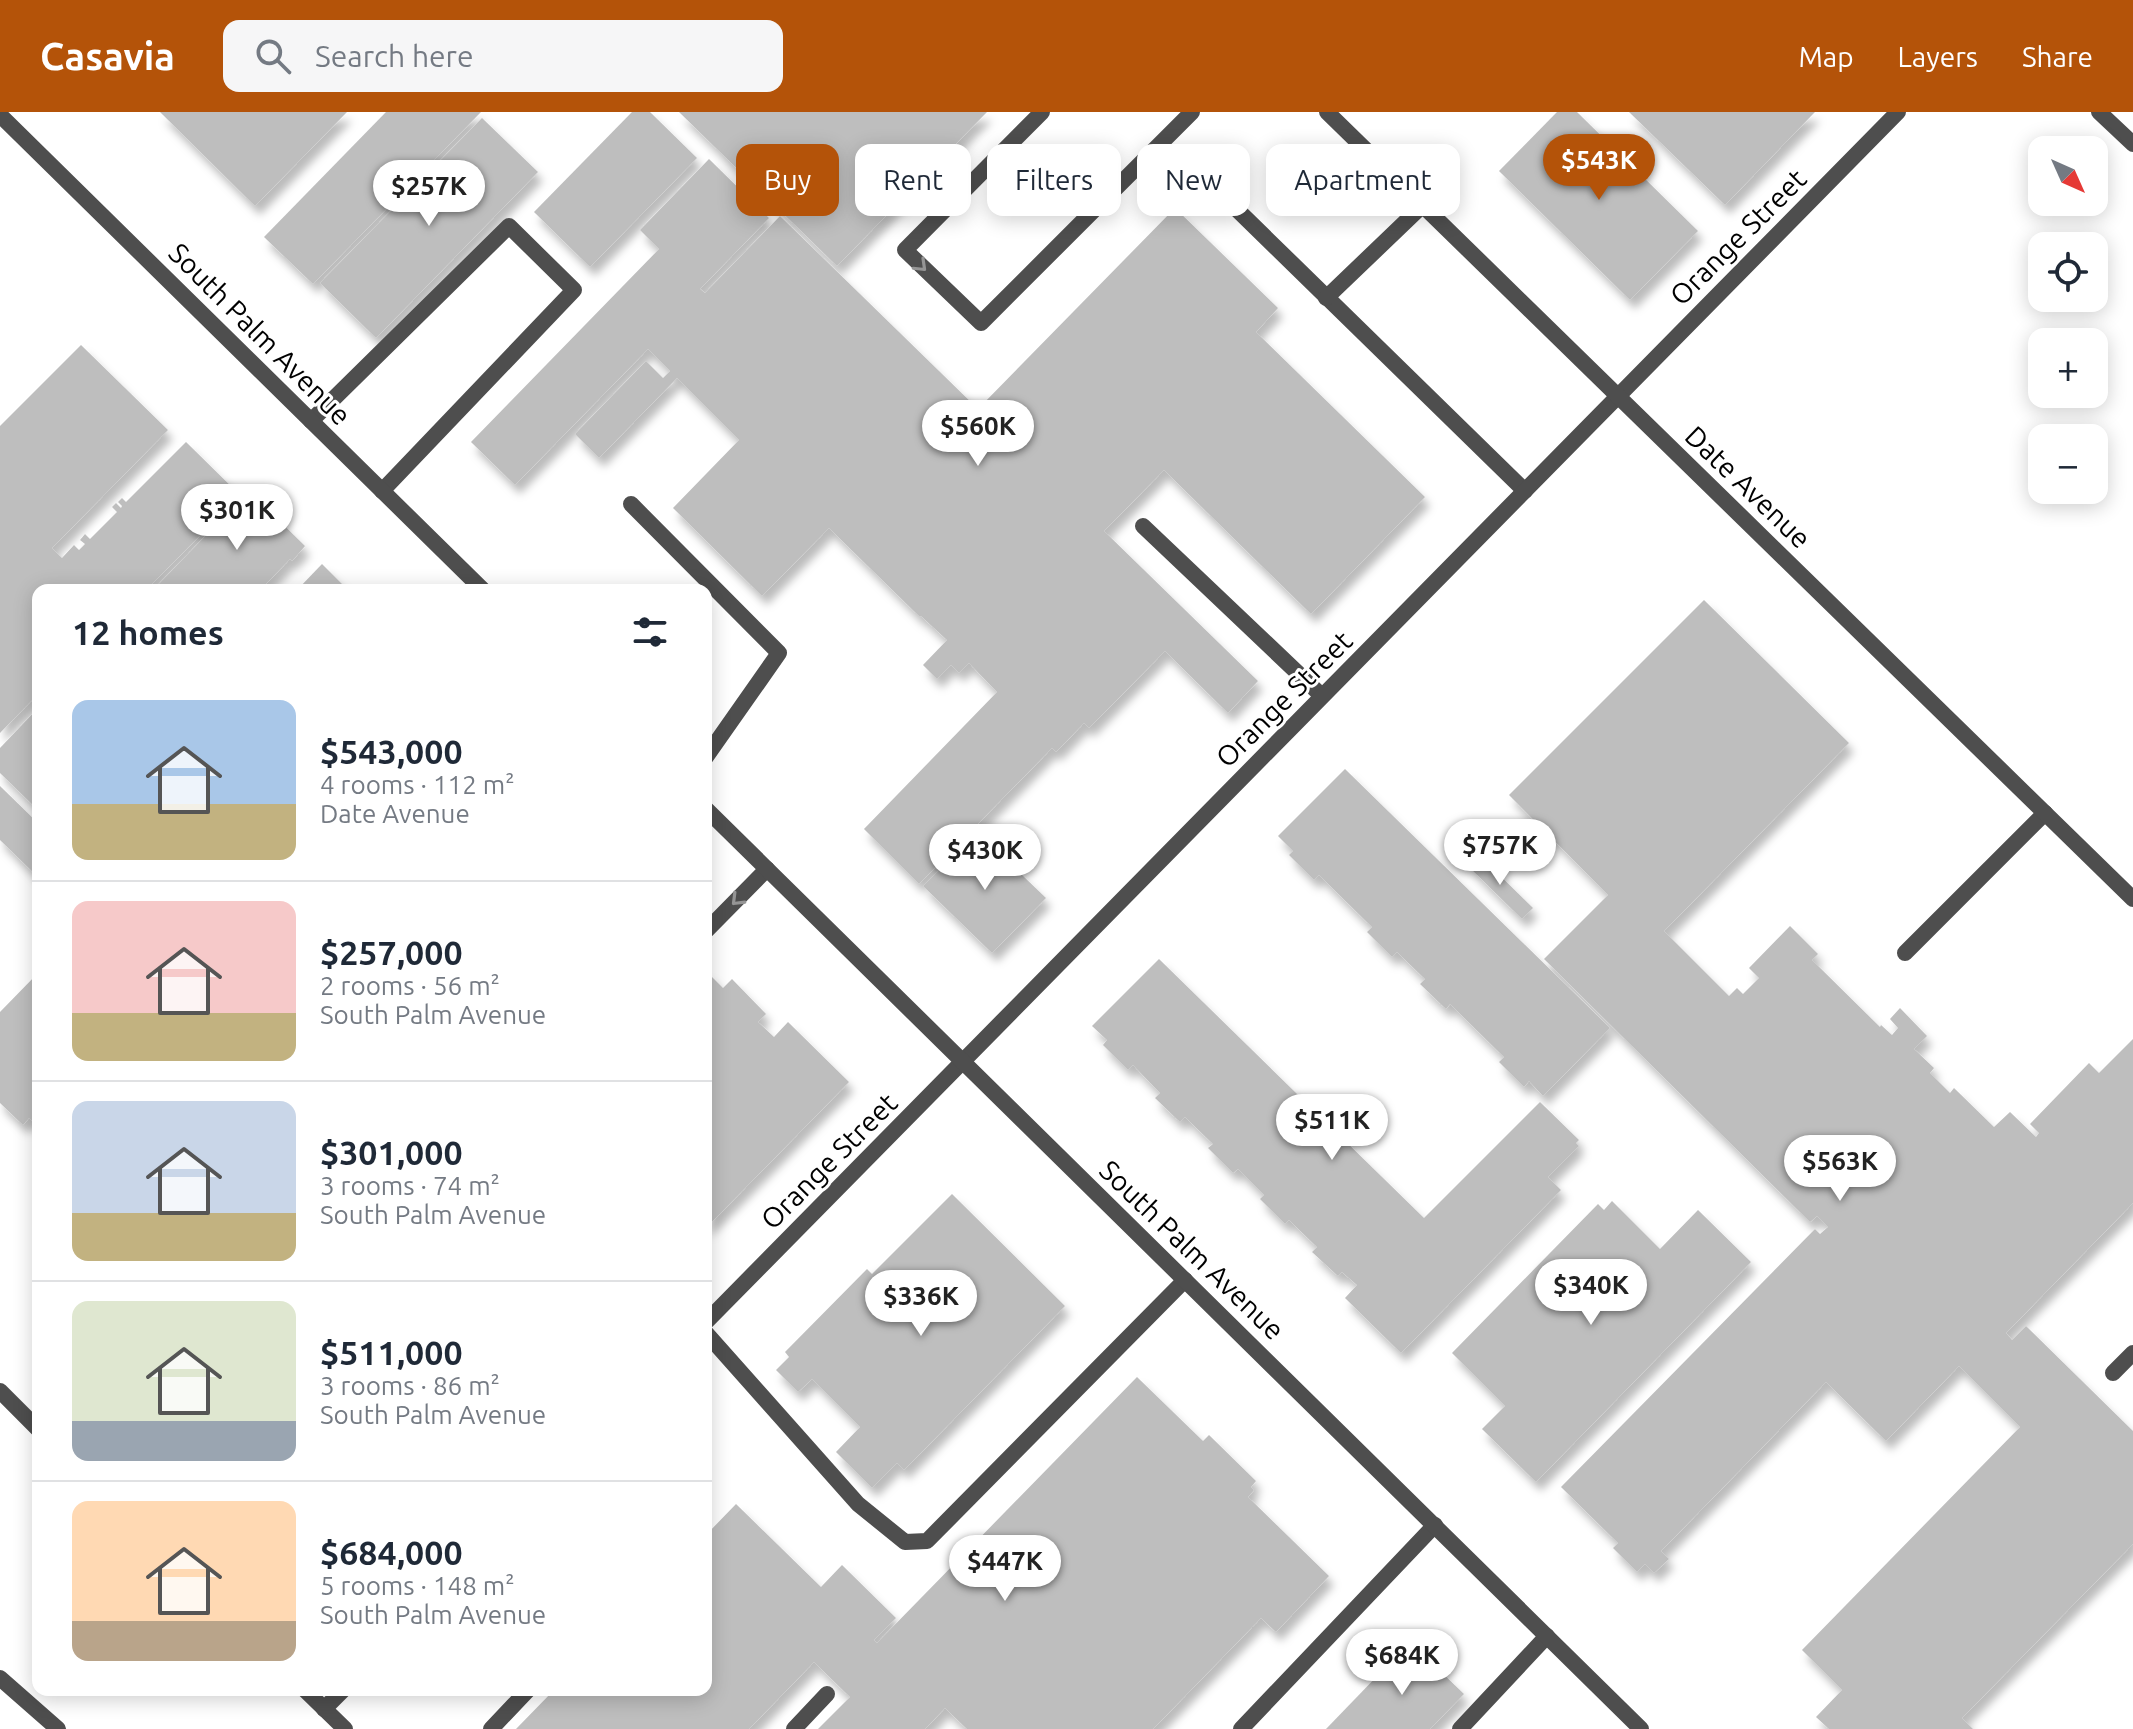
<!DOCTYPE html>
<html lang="en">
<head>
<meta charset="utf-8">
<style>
	body { margin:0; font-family:Ubuntu,sans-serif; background:#f6f6f7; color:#1f2937; height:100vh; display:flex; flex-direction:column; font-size:30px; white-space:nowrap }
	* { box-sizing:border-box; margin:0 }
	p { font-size:26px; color:#747a83 }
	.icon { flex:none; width:44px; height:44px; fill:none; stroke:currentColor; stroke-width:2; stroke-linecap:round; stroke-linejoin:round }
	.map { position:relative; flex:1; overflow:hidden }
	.details { position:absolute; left:32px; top:472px; width:680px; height:1112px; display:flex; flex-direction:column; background:#fff; border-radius:16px; box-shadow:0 4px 20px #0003 }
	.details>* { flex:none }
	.banner { position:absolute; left:736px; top:32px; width:760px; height:72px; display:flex; gap:16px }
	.needle { width:52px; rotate:135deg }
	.buttons { position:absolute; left:2028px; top:24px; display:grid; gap:16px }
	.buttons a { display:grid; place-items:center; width:80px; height:80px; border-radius:16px; background:#fff; box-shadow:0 4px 20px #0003; font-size:40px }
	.price { position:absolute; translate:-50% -68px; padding:0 18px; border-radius:28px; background:#fff; color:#222; font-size:26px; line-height:52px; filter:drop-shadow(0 2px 4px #0008) }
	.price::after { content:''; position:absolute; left:50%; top:48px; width:24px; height:18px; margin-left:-12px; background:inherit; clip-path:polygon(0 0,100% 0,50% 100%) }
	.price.on { background:#b45309; color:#fff }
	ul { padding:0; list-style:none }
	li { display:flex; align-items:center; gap:24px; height:200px; padding:0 40px }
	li+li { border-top:2px solid #e0e1e3 }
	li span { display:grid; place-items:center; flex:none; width:224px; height:160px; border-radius:16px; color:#555 }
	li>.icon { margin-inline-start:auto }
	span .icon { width:96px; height:96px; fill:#fffc; stroke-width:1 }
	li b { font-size:34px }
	h2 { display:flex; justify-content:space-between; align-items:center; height:96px; padding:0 40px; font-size:34px }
	.tag { padding:0 28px; border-radius:16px; background:#fff; box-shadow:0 4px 20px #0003; font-size:28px; line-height:72px }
	.tag.on { background:#b45309; color:#fff }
	header { display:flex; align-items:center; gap:48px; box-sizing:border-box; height:112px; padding:0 40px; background:#b45309; color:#fff }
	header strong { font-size:38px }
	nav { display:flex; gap:44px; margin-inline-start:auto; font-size:28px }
	.search { width:560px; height:72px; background:#f6f6f7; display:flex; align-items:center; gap:20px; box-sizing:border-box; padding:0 28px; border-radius:16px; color:#747a83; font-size:30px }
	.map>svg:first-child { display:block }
	.building { fill:#bebebe; filter:url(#shadow) }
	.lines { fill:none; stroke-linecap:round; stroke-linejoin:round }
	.service { stroke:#4e4e4e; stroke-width:16 }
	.minor { stroke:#4e4e4e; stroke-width:16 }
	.tertiary { stroke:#4e4e4e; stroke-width:16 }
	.oneway { stroke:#959595 }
	.labels { text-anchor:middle; stroke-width:6; stroke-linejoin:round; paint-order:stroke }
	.street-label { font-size:28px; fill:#000; stroke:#fff }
</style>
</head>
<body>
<header>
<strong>Casavia</strong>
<div class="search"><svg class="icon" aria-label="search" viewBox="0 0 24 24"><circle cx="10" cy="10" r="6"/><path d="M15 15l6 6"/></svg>Search here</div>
<nav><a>Map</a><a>Layers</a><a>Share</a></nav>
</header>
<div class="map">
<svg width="2133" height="1617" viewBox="0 0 2133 1617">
	<defs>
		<filter id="shadow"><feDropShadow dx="5" dy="9" stdDeviation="4" flood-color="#0004"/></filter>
	</defs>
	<rect width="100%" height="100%" fill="#fff"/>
	<!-- building -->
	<g class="building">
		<polygon points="160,0 347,0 255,94"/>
		<polygon points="386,0 481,0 313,172 264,125"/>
		<polygon points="632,0 650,0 697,46 590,155 534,100"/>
		<polygon points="679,0 987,0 937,51 951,65 930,86 917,72 837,154"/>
		<polygon points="1557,0 1577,0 1698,119 1630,188 1499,59"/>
		<polygon points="1629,0 1815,0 1725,93"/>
		<polygon points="482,6 538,60 376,226 320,171"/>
		<polygon points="709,47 769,106 700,177 705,181 780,104 978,297 1175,96 1278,196 1256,220 1425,385 1311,502 1164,358 1104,419 1258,569 1228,601 1165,539 1089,616 1084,611 1056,640 1052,636 919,772 864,717 997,580 969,551 959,561 951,553 937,567 923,553 947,528 921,504 920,505 829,416 762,484 673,396 739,328 677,266 599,346 575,322 646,249 663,266 670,259 648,237 515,373 471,330 659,137 640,118"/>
		<polygon points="81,233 168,318 52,436 62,446 74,433 79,438 85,432 80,428 85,422 90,427 117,400 112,395 116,391 121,396 122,394 118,390 122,386 126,390 186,330 240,383 146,478 38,478 38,582 0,621 0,314"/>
		<polygon points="249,379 305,434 292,449 290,447 260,478 153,478"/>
		<polygon points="322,452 348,478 297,478"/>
		<polygon points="1704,488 1849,631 1664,819 1729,884 1737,876 1743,882 1759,866 1749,856 1790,814 1818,842 1812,848 1880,915 1881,913 1892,923 1898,916 1890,907 1900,896 1927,924 1914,937 1934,956 1930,961 1950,981 1954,976 1994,1015 2010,1000 2036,1025 2039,1021 2030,1012 2089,951 2099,961 2133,927 2133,1091 2006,1221 2012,1228 2026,1214 2133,1319 2133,1432 1962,1606 1973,1617 1829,1617 1816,1605 1842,1578 1802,1538 2020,1315 1959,1254 1886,1329 1826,1270 1661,1439 1669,1447 1654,1461 1645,1452 1637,1460 1613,1436 1618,1431 1561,1375 1815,1117 1820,1122 1828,1115 1817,1104 1810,1110 1544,847 1608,783 1509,683"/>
		<polygon points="38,596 38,698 0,661 0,636"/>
		<polygon points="1345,657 1610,916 1543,984 1529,969 1524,975 1499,950 1504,945 1450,892 1446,897 1420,872 1425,867 1397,840 1392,845 1367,820 1372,815 1319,763 1314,768 1289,743 1293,739 1278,724"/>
		<polygon points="0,674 38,711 38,765 0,728"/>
		<polygon points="977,720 1046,786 992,841 923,774"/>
		<polygon points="1479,743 1533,796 1522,807 1468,754"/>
		<polygon points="1159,847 1424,1106 1540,990 1579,1028 1576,1031 1579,1034 1548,1065 1561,1078 1401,1241 1345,1186 1357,1173 1342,1160 1338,1164 1312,1140 1317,1135 1289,1108 1285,1112 1260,1087 1264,1083 1238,1057 1233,1061 1208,1036 1213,1032 1185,1005 1180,1010 1155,986 1160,981 1133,953 1128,958 1103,933 1107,928 1092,914"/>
		<polygon points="706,859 723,876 732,867 766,902 758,910 774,925 788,910 849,970 706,1116"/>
		<polygon points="38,861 38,1015 29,1006 23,1013 0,991 0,900"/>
		<polygon points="952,1082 1065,1194 904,1358 897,1351 872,1376 836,1340 860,1315 812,1267 798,1280 776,1258 789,1245 785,1240 867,1157 872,1162"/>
		<polygon points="1612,1089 1660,1137 1698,1098 1751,1150 1536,1370 1482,1317 1505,1294 1452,1241 1598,1092 1604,1098"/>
		<polygon points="1137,1265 1203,1329 1209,1323 1256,1369 1251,1375 1254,1378 1248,1385 1329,1464 1276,1520 1261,1506 1153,1617 967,1617 945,1596 925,1617 818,1617 850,1585 814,1550 749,1617 516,1617 554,1578 706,1578 706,1423 736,1392 821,1475 842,1453 896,1506 874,1528 877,1531"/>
		<polygon points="1410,1530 1464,1582 1430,1617 1326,1617"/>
	</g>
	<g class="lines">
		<!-- service -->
		<g class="service">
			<polyline points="1042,0 905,138 981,211 1192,0"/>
			<polyline points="2099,0 2133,32"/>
			<polyline points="1218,79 1525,379"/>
			<polyline points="1326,186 1423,93"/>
			<polyline points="311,309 509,114 574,178 382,379"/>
			<polyline points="631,392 779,541 706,645"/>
			<polyline points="1143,414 1322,584"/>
			<polyline points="706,819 767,757"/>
			<polyline points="1905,841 2045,701"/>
			<polyline points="706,1221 858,1392 905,1430 927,1429 1185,1168"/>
			<polyline points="2113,1261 2133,1241"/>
			<polyline points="0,1566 58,1617"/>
			<polyline points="491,1617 528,1578"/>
			<polyline points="794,1617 827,1582"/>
			<polyline points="1241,1617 1435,1413"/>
			<polyline points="1460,1617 1547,1524"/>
		</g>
		<!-- minor -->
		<g class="minor">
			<polyline points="706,1210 1898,0"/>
			<polyline points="0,1279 38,1317"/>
			<polyline points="305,1578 345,1617"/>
			<polyline points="324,1597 343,1578"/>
		</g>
		<!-- tertiary -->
		<g class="tertiary">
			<polyline points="1327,0 2133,787"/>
			<polyline points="0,3 483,478"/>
			<polyline points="706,697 1641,1617"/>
		</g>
	</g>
	<!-- one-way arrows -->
	<defs><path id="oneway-chevron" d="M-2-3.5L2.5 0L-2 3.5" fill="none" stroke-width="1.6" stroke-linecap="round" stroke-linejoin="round" transform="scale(2)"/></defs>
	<g class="oneway">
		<use href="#oneway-chevron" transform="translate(921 154) rotate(44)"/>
		<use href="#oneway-chevron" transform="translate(737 788) rotate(135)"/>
	</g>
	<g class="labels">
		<!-- street labels -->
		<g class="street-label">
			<text transform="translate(1738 125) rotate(-45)" y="10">Orange Street</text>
			<text transform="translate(260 222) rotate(45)" y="10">South Palm Avenue</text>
			<text transform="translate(1748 375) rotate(44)" y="10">Date Avenue</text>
			<text transform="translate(1284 587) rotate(-45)" y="10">Orange Street</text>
			<text transform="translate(829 1049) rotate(-45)" y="10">Orange Street</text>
			<text transform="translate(1192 1138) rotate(44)" y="10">South Palm Avenue</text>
		</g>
	</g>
</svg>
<div class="buttons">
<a><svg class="needle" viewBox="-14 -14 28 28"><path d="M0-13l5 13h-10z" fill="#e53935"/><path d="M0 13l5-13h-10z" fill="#747a83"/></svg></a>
<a><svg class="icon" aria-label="locate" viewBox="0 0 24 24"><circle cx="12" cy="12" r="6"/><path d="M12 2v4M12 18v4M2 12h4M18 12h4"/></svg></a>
<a>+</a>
<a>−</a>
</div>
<b class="price on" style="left:1599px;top:90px">$543K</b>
<b class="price" style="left:429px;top:116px">$257K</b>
<b class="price" style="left:978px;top:356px">$560K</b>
<b class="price" style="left:237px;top:440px">$301K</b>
<b class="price" style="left:1500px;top:775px">$757K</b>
<b class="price" style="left:985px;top:780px">$430K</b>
<b class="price" style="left:1332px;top:1050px">$511K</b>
<b class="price" style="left:1840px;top:1091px">$563K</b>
<b class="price" style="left:1591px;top:1215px">$340K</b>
<b class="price" style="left:921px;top:1226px">$336K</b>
<b class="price" style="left:1005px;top:1491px">$447K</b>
<b class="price" style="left:1402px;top:1585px">$684K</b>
<div class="banner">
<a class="tag on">Buy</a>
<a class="tag">Rent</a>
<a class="tag">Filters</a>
<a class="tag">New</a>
<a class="tag">Apartment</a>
</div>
<section class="details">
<h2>12 homes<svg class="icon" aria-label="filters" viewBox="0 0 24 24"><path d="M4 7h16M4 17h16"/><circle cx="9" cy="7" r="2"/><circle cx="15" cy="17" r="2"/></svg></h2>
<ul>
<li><span style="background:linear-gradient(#a9c7e8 65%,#c2b280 0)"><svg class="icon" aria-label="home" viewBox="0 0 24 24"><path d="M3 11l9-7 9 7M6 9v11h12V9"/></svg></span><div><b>$543,000</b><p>4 rooms · 112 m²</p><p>Date Avenue</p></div></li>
<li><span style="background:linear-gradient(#f6c9c9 70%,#c2b280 0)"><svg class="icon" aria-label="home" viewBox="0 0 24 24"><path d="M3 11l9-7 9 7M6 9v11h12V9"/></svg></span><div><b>$257,000</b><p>2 rooms · 56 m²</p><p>South Palm Avenue</p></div></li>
<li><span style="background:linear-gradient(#c9d6e8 70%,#c2b280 0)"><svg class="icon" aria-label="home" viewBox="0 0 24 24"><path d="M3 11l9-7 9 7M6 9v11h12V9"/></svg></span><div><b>$301,000</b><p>3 rooms · 74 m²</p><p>South Palm Avenue</p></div></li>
<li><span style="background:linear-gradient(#dfe7d0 75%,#9aa5b1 0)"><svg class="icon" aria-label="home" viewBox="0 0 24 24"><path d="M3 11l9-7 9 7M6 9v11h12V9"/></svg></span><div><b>$511,000</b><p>3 rooms · 86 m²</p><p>South Palm Avenue</p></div></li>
<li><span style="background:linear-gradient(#ffd9b3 75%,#b9a48a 0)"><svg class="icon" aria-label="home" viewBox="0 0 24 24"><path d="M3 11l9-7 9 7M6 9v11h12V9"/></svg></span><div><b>$684,000</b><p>5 rooms · 148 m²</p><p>South Palm Avenue</p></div></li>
</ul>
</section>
</div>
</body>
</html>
